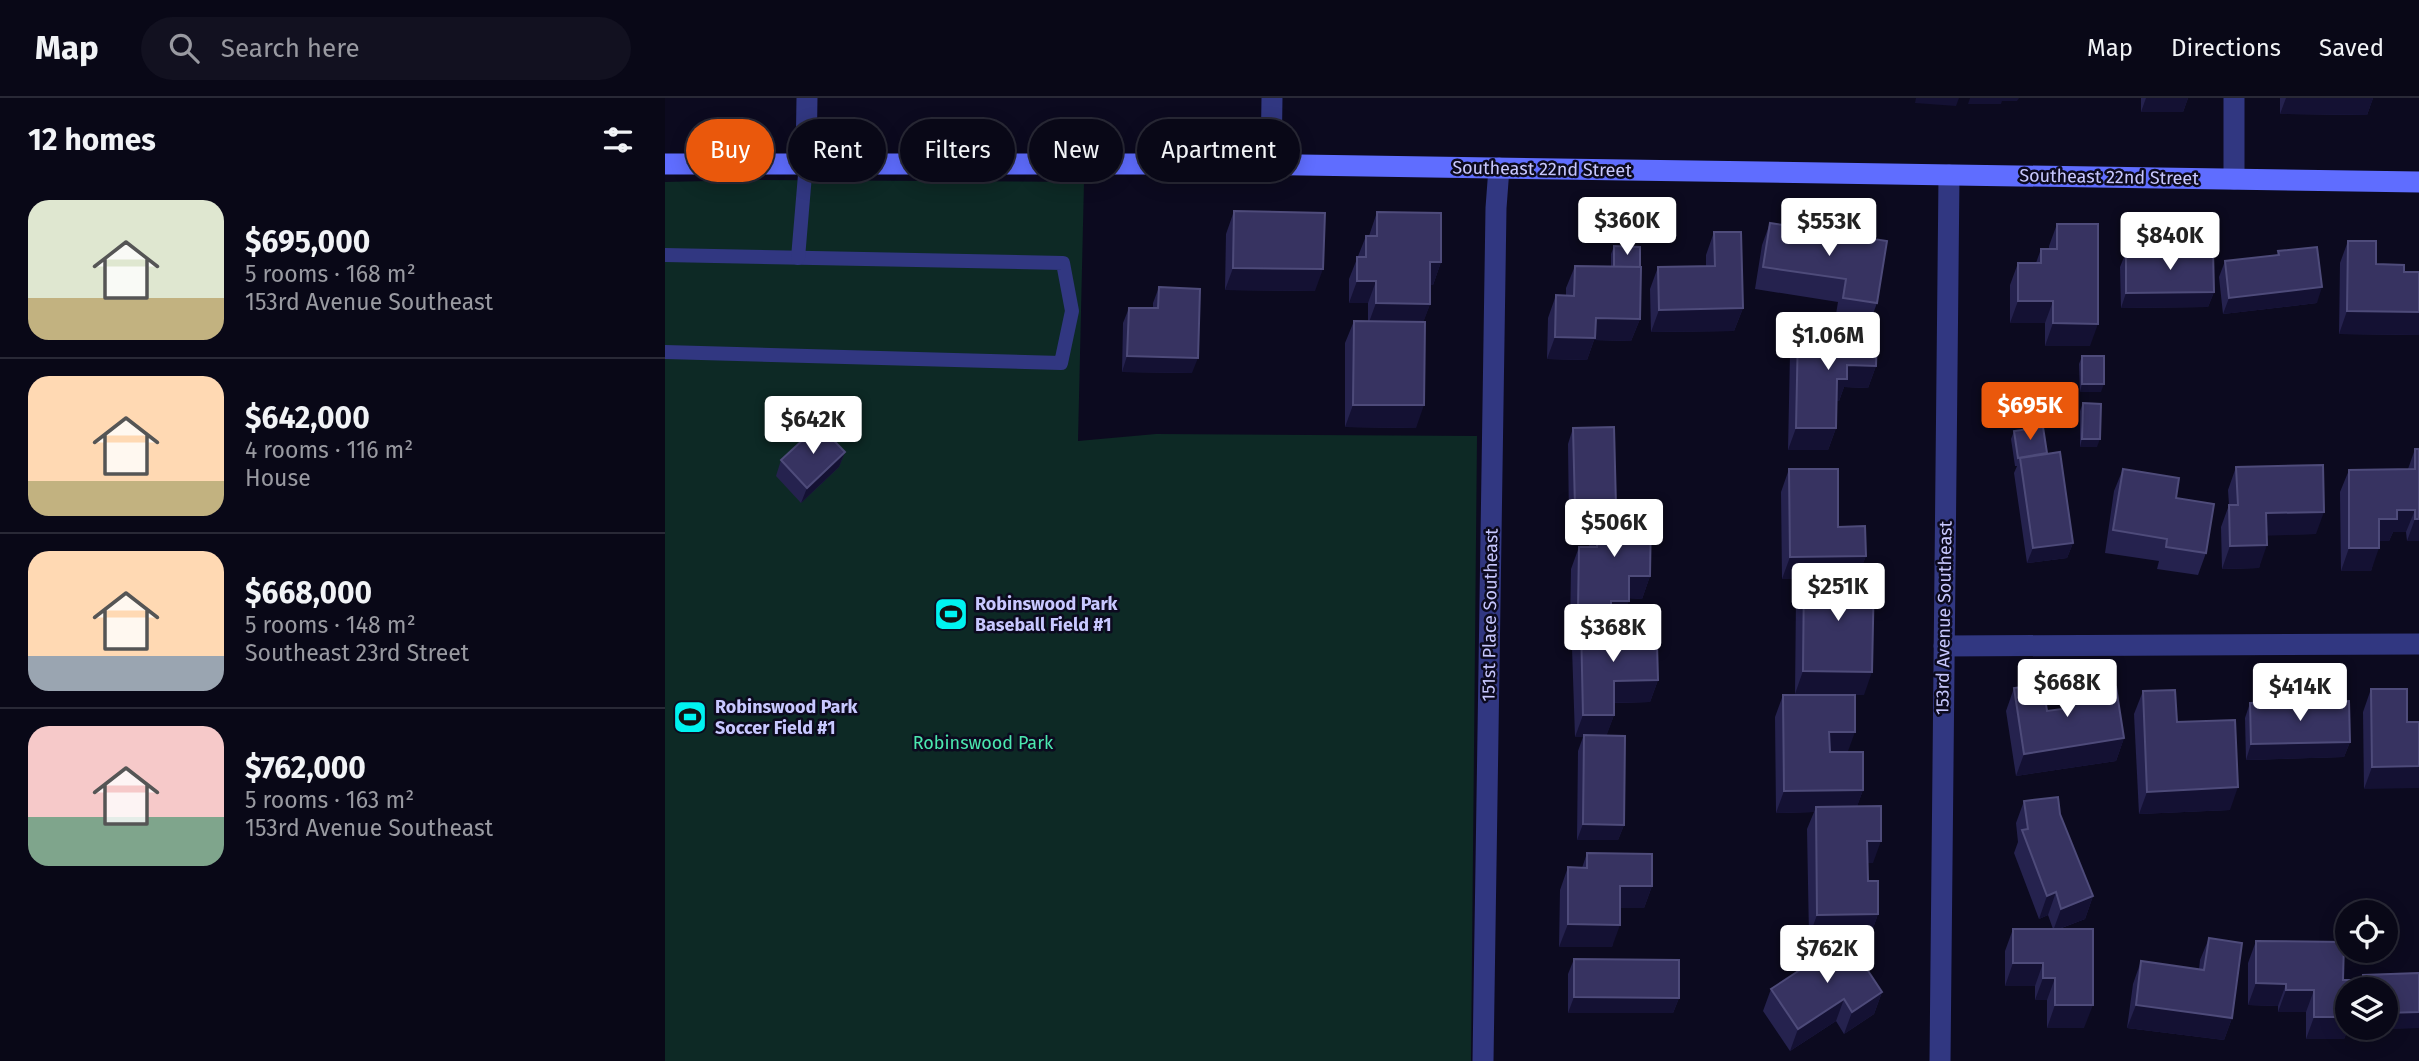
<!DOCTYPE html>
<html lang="en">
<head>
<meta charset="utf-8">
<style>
	body { margin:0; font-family:"Fira Sans",sans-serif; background:#121120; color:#f1f3f6; height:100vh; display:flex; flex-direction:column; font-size:26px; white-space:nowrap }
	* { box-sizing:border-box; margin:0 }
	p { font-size:23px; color:#999aa1 }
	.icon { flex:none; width:38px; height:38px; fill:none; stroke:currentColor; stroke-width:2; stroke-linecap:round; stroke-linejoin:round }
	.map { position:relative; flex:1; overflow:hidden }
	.details { display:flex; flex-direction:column; background:#090817; width:665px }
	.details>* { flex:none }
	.hud { position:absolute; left:21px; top:21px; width:665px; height:63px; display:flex; gap:14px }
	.controls { position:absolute; left:1670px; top:802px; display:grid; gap:14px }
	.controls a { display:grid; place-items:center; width:63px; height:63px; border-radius:50%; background:#090817; box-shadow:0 4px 18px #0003,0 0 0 2px #292936; font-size:35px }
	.price { position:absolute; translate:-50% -60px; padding:0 16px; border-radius:7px; background:#fff; color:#222; font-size:23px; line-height:46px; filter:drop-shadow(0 2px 4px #0008) }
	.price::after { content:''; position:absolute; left:50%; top:42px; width:21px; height:16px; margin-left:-10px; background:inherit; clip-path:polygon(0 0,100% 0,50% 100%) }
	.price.selected { background:#ea580c; color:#fff }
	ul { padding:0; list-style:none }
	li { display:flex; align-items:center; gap:21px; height:175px; padding:0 28px }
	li+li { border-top:2px solid #292936 }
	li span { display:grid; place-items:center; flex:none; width:196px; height:140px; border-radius:21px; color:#555 }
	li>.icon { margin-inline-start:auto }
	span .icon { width:84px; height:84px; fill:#fffc; stroke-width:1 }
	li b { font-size:30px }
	h2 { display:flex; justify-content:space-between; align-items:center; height:84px; padding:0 28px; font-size:30px }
	.chip { padding:0 24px; border-radius:32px; background:#090817; box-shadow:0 4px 18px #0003,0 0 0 2px #292936; font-size:24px; line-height:63px }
	.chip.selected { background:#ea580c; color:#fff }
	header { display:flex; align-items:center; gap:42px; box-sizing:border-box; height:98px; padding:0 35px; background:#090817; border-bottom:2px solid #292936 }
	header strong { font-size:33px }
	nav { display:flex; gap:38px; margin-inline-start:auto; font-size:24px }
	.search { width:490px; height:63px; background:#121120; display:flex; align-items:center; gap:18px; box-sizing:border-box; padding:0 24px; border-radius:38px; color:#999aa1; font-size:26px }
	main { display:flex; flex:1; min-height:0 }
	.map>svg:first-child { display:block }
	.green { fill:#0d2925 }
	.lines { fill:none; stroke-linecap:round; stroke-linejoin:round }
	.lane { stroke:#313781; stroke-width:14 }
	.street { stroke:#313781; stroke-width:21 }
	.secondary { stroke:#5f6dff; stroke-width:21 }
	.wall { fill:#25224e }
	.shaded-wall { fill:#141133 }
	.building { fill:#373361; stroke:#4e4b7a; stroke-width:2 }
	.labels { text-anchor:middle; stroke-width:5; stroke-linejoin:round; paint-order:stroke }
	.street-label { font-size:18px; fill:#c8c8ff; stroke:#0c0a1f }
	.poi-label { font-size:18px; font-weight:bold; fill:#c8c8ff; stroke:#0c0a1f; text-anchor:start }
	.park-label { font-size:18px; fill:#4be8af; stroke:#0c0a1f }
</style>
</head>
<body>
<header>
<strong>Map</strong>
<div class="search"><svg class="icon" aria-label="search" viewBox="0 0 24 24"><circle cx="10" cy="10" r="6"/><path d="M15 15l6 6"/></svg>Search here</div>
<nav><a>Map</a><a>Directions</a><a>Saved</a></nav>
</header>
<main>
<section class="details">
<h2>12 homes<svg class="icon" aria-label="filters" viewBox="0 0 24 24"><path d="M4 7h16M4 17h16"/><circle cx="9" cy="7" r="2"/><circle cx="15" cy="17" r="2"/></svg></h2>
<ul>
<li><span style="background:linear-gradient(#dfe7d0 70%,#c2b280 0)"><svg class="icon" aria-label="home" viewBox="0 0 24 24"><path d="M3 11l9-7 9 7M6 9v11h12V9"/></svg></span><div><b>$695,000</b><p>5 rooms · 168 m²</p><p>153rd Avenue Southeast</p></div></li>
<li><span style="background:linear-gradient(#ffd9b3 75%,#c2b280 0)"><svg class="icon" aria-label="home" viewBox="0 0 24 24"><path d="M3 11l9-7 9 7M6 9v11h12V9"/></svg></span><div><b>$642,000</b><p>4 rooms · 116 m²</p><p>House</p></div></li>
<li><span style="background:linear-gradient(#ffd9b3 75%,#9aa5b1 0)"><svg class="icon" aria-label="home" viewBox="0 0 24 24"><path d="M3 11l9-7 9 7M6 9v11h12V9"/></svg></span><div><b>$668,000</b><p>5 rooms · 148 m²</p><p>Southeast 23rd Street</p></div></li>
<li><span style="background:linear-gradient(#f6c9c9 65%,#7fa58c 0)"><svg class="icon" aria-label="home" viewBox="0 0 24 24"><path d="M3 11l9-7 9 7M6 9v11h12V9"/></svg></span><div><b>$762,000</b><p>5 rooms · 163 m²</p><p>153rd Avenue Southeast</p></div></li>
</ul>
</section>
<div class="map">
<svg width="1754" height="963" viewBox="0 0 1754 963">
	<rect width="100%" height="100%" fill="#0c0a1f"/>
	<!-- green -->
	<polygon class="green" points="84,82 419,84 413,343 491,336 812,338 806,963 0,963 0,84"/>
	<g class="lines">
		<!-- lane -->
		<g class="lane">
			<polyline points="0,157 398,165 407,213 396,265 0,254"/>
			<polyline points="133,160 141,65"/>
		</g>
		<!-- street -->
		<g class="street">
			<polyline points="141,65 142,0"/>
			<polyline points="606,66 607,0"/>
			<polyline points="1569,81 1569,0"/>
			<polyline points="1279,548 1754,546"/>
			<polyline points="818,963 831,110 834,70"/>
			<polyline points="1275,963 1284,77"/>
		</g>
		<!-- secondary -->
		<polyline class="secondary" points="0,66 571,66 1754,84"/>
	</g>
	<!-- wall -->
	<g class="wall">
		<polygon points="1476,0 1523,0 1518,14 1476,14"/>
		<polygon points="1615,0 1708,0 1702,17 1615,16"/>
		<polygon points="569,113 650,193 560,192 561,136"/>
		<polygon points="712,114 776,164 768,187 765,186 765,206 758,224 751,330 680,329 680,245 689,223 703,223 703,205 684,205 684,181 701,138 704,138"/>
		<polygon points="1105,125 1212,205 1204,227 1170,222 1173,204 1090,191 1097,147"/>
		<polygon points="1392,126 1425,248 1380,248 1380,225 1345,225 1345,187 1353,165 1371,165 1376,151 1384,151 1384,148"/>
		<polygon points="1049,134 1078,210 1069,233 986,234 985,191 993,169 1041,168 1041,157"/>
		<polygon points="1683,143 1711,166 1739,174 1754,174 1754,237 1674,236 1675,165"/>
		<polygon points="949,148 975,221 966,243 929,242 922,262 882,261 883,220 891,197 901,198 901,190 910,168 946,169 946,156"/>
		<polygon points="1613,153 1652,205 1558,216 1554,179 1560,163 1612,158"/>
		<polygon points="1461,154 1549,194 1543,209 1456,210 1455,169"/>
		<polygon points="494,189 527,275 457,274 458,225 464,210 488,210 488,205"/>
		<polygon points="1133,233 1211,268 1203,290 1179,289 1174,303 1172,303 1171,330 1163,352 1123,352 1125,255"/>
		<polygon points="1417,258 1436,294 1415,294 1414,266"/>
		<polygon points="1418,305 1432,349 1415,349 1415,313"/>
		<polygon points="908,330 948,415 985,478 977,501 964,500 956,525 941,525 940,527 973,545 993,582 985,604 949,605 949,617 941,638 959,727 953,742 912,742 913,653 918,639 910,639 907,550 913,533 905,533 906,471 914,449 924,449 925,437 929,424 904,424 903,346"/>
		<polygon points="1349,333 1382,356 1408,445 1402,460 1362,465 1349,375 1352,368 1350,368 1346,341"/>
		<polygon points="1750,351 1754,443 1742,443 1741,434 1728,434 1724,443 1714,443 1706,473 1676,473 1675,394 1684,372 1743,371"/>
		<polygon points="180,354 174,369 136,405 111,378 116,362"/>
		<polygon points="1571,369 1651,436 1602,437 1594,470 1557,471 1556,429 1564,407 1563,392"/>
		<polygon points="1124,371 1173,429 1201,458 1193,477 1199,597 1130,596 1131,498 1138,481 1117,481 1116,394"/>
		<polygon points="1458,371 1541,455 1533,477 1492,471 1494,463 1440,455 1449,393"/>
		<polygon points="1349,590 1382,613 1398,611 1403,597 1459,640 1451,663 1351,678 1341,613"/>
		<polygon points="1706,591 1742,624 1699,691 1698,614"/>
		<polygon points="1478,593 1512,624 1565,712 1474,716 1469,616"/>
		<polygon points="1118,597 1183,654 1198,692 1192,708 1208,765 1202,765 1203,783 1213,816 1205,839 1144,839 1142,731 1149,714 1111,715 1110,619"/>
		<polygon points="1585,605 1685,644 1679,659 1581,662 1580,620"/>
		<polygon points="1359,703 1395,716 1428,798 1420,821 1394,831 1419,930 1382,930 1382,902 1370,902 1370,888 1340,888 1340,853 1348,831 1388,831 1383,817 1374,821 1349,755 1353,744 1351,725"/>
		<polygon points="922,755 987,788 979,810 955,810 947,849 894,849 895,792 903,769 917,770"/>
		<polygon points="1544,840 1567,920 1559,942 1462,930 1468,886 1476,863 1534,871 1535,862"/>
		<polygon points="1591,843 1678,882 1682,929 1684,929 1679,941 1641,941 1641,914 1613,914 1613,908 1583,907 1583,865"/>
		<polygon points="909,861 1014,900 1008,915 903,915 903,876"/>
		<polygon points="1754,875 1754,930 1694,931 1694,929 1720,929 1720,891 1693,891 1698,877"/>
		<polygon points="1106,891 1217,894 1209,916 1179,936 1171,923 1125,953 1098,913"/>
	</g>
	<!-- shaded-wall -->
	<g class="shaded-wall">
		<polygon points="1251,0 1303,0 1294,0 1291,8 1250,5"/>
		<polygon points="1305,0 1354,0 1352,3 1337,3 1336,6 1303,6"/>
		<polygon points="1481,0 1523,0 1518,14 1476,14"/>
		<polygon points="1621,0 1708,0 1702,17 1615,16"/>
		<polygon points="765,164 776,164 768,187 757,186"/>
		<polygon points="568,170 658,171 650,193 560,192"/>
		<polygon points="692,183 711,183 703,205 684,205"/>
		<polygon points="1657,189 1652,205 1558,216 1564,200"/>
		<polygon points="1549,194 1543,209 1456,210 1461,195"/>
		<polygon points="1353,203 1388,203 1380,225 1345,225"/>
		<polygon points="711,205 765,206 757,228 703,227"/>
		<polygon points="1078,210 1069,233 986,234 994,212"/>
		<polygon points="1682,213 1754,214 1754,237 1674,236"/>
		<polygon points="931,220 975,221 966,243 929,242 922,262 882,261 890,239"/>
		<polygon points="1388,225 1433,226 1425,248 1380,248"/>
		<polygon points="462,258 533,260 527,275 457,274"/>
		<polygon points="1182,267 1211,268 1203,290 1179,289 1174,303 1164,303 1172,281"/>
		<polygon points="1417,286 1439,286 1436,294 1415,294"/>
		<polygon points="688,307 759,307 751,330 680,329"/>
		<polygon points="1131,330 1171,330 1163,352 1123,352"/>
		<polygon points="1417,341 1435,341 1432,349 1415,349"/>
		<polygon points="180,354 174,369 136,405 142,390"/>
		<polygon points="951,408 945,423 933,414 929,424 904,424 910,409"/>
		<polygon points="1732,412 1750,412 1741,434 1728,434 1724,443 1706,443 1714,421"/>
		<polygon points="1659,414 1651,436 1593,438 1601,415"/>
		<polygon points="1750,421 1754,421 1754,443 1742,443"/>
		<polygon points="1408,445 1402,460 1362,465 1368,450"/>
		<polygon points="1602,447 1594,470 1557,471 1565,448"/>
		<polygon points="1684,450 1714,450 1706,473 1676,473"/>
		<polygon points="1201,458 1192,480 1139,476 1138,481 1117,481 1125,459"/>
		<polygon points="964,478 985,478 977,501 956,500"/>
		<polygon points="946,503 964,503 956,525 941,525 938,534 916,527 913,533 905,533 913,511"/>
		<polygon points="1138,573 1207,574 1199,597 1130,596"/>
		<polygon points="993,582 985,604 941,605 949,583"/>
		<polygon points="918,617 949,617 941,639 910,639"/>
		<polygon points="1164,634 1190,634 1182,656 1156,656"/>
		<polygon points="1459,640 1451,663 1351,678 1359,656"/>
		<polygon points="1685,644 1679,659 1581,662 1586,646"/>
		<polygon points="1754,668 1754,690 1699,691 1707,669"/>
		<polygon points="1573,689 1565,712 1474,716 1482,694"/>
		<polygon points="1198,692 1190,714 1151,709 1149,714 1111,715 1119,693"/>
		<polygon points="918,726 959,727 953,742 912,742"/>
		<polygon points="1202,743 1216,743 1208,765 1194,765"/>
		<polygon points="955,788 987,788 979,810 947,810"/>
		<polygon points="1391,794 1383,817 1374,821 1382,798"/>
		<polygon points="1428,798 1420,821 1388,833 1396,811"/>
		<polygon points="1213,816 1205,839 1144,839 1152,817"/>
		<polygon points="903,826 955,827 947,849 894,849"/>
		<polygon points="1348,865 1378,865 1370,888 1340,888"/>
		<polygon points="1378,880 1390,880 1382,902 1370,902"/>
		<polygon points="1591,885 1621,886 1613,908 1583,907"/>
		<polygon points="1621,892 1649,892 1641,914 1613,914"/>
		<polygon points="1217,894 1209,916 1179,936 1187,914"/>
		<polygon points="909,899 1014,900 1008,915 903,915"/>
		<polygon points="1179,901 1171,923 1125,953 1133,931"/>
		<polygon points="1390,907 1428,907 1419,930 1382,930"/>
		<polygon points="1471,907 1567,920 1559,942 1462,930"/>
		<polygon points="1754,914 1754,930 1694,931 1694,929 1720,929 1720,915"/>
		<polygon points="1649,919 1682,919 1682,929 1684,929 1679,941 1641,941"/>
	</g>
	<!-- building -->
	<g class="building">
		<polygon points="569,113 660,115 658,171 568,170"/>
		<polygon points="712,114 776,115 776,164 765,164 765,206 711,205 711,183 692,183 692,159 701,159 701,138 712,138"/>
		<polygon points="1105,125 1222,143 1212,205 1178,200 1181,181 1098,169"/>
		<polygon points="1392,126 1433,126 1433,226 1388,225 1388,203 1353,203 1353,165 1376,165 1376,151 1392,151"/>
		<polygon points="1049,134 1076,134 1078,210 994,212 993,169 1050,168"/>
		<polygon points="1683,143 1711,143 1711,166 1739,167 1739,174 1754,174 1754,214 1682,213"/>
		<polygon points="949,148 975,149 975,169 949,169"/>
		<polygon points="1652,149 1657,189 1564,200 1560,163 1614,157 1613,153"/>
		<polygon points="1548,152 1549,194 1461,195 1461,154"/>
		<polygon points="910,168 976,169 975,221 931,220 930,240 890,239 891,197 909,198"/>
		<polygon points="494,189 535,191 533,260 462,258 464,210 493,210"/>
		<polygon points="689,223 760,224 759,307 688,307"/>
		<polygon points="1133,233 1212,234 1211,268 1182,267 1182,281 1172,281 1171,330 1131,330"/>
		<rect x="1417" y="258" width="22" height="28"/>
		<polygon points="1418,305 1436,306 1435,341 1417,341"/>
		<polygon points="154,327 180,354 142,390 116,362"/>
		<polygon points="949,329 951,408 910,409 908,330"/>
		<polygon points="1378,329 1382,355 1353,360 1349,333"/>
		<polygon points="1750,351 1754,351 1754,421 1750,421 1750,412 1732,412 1732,421 1714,421 1714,450 1684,450 1684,372 1750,371"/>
		<polygon points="1395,354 1408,445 1368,450 1355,360"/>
		<polygon points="1658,367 1659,414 1601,415 1602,447 1565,448 1564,407 1573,407 1571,369"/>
		<polygon points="1124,371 1173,371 1173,429 1200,428 1201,458 1125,459"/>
		<polygon points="1458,371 1514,380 1511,400 1549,406 1541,455 1501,449 1502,441 1448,432"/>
		<polygon points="933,414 986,415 985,478 964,478 964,503 946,503 946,511 913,511 914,449 932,449"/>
		<polygon points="1139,476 1209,477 1207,574 1138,573"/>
		<polygon points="916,527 973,527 973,545 992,545 993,582 949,583 949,617 918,617"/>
		<polygon points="1378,586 1382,613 1405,610 1403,597 1451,589 1459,640 1359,656 1349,590"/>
		<polygon points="1706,591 1742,591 1742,624 1754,624 1754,668 1707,669"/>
		<polygon points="1510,592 1512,624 1570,622 1573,689 1482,694 1478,593"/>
		<polygon points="1118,597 1190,597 1190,634 1164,634 1165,654 1198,654 1198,692 1119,693"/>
		<polygon points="1684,603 1685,644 1586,646 1585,605"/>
		<polygon points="919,637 960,638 959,727 918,726"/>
		<polygon points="1393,699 1395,716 1428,798 1396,811 1391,794 1382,798 1357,732 1363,731 1359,703"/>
		<polygon points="1216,708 1216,743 1202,743 1203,783 1213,783 1213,816 1152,817 1151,709"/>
		<polygon points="922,755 987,756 987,788 955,788 955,827 903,826 903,769 922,770"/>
		<polygon points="1348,831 1428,831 1428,907 1390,907 1390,880 1378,880 1378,865 1348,865"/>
		<polygon points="1544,840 1577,845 1567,920 1471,907 1476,863 1539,872"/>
		<polygon points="1182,841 1217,894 1187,914 1179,901 1133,931 1106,891"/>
		<polygon points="1591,843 1679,844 1678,882 1688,882 1688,891 1682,891 1682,919 1649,919 1649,892 1621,892 1621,886 1591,885"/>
		<polygon points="909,861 1014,862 1014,900 909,899"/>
		<polygon points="1754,875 1754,914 1720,915 1720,891 1699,891 1698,877"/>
	</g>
	<!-- icons -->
	<defs>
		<g id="stadium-square" transform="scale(1.75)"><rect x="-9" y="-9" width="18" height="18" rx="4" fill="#00f3f0" stroke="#0c0a1f"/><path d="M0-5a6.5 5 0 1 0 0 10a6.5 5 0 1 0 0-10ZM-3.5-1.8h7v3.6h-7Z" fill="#111"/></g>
	</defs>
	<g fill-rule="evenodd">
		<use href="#stadium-square" x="286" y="516"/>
		<use href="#stadium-square" x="25" y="619"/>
	</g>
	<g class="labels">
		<!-- street labels -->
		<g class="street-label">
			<text transform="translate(877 71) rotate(1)" y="6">Southeast 22nd Street</text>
			<text transform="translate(1444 79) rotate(1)" y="6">Southeast 22nd Street</text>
			<text transform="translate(825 517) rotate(-89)" y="6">151st Place Southeast</text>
			<text transform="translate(1279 520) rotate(-89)" y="6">153rd Avenue Southeast</text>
		</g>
		<!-- poi labels -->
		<g class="poi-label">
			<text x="310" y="512">Robinswood Park<tspan x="310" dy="21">Baseball Field #1</tspan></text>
			<text x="50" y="615">Robinswood Park<tspan x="50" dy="21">Soccer Field #1</tspan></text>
		</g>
		<!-- park labels -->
		<g class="park-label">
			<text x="318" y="651">Robinswood Park</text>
		</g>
	</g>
</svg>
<div class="controls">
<a><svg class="icon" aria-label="locate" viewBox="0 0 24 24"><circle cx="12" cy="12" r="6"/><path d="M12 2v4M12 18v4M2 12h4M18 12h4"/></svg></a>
<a><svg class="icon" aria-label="layers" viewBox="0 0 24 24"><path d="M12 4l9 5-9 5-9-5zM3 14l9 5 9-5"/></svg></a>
</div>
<b class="price" style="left:962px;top:159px">$360K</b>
<b class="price" style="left:1164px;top:160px">$553K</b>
<b class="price" style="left:1505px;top:174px">$840K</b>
<b class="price" style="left:1163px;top:274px">$1.06M</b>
<b class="price selected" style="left:1365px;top:344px">$695K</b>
<b class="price" style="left:148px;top:358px">$642K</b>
<b class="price" style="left:949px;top:461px">$506K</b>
<b class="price" style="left:1173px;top:525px">$251K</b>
<b class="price" style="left:948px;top:566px">$368K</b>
<b class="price" style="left:1402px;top:621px">$668K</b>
<b class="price" style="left:1635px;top:625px">$414K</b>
<b class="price" style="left:1162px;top:887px">$762K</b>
<div class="hud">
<a class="chip selected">Buy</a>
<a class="chip">Rent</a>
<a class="chip">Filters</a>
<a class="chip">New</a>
<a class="chip">Apartment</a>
</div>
</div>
</main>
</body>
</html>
